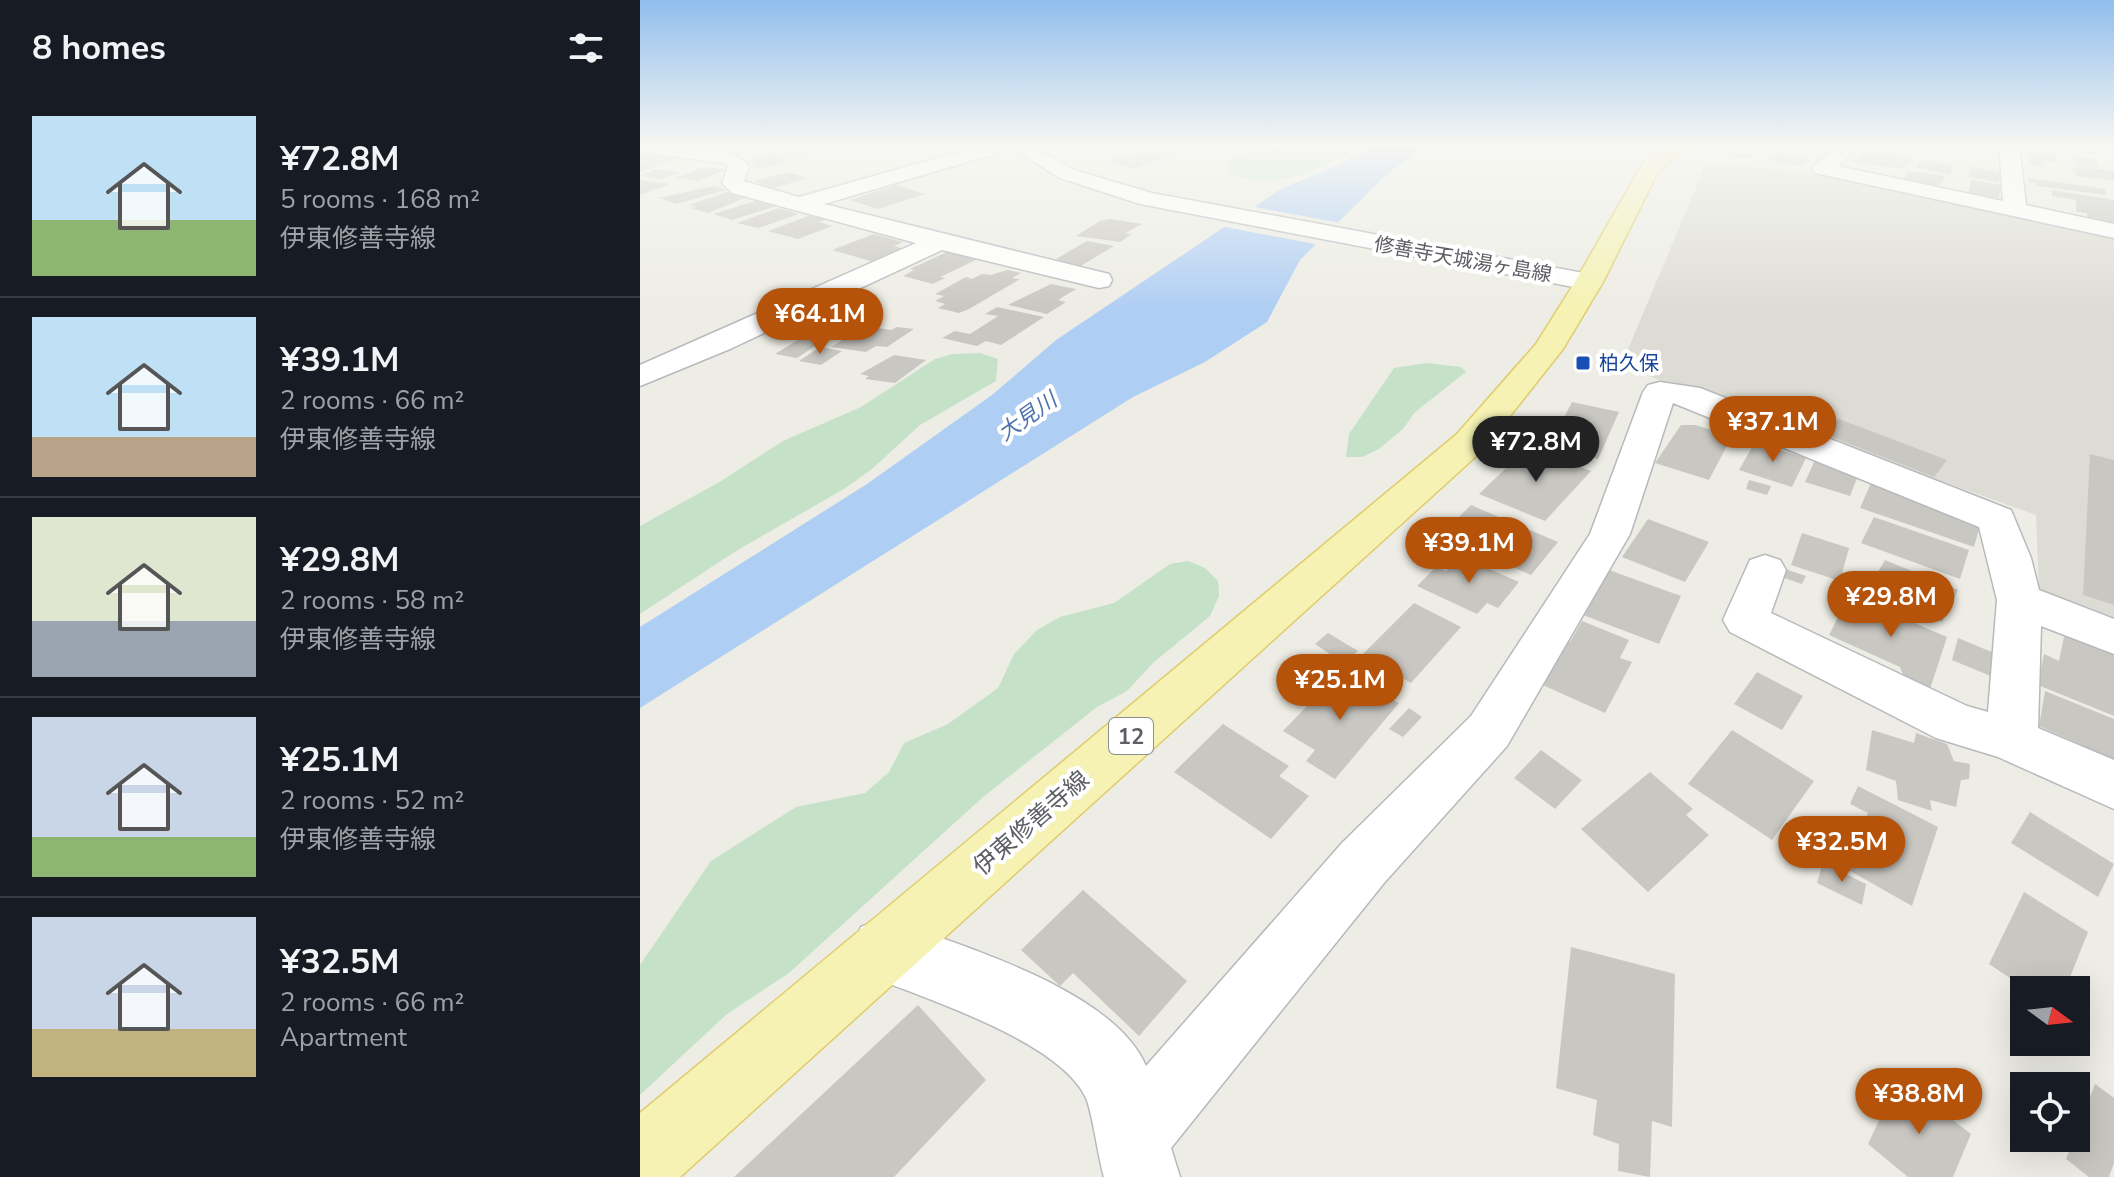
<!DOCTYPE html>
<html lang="en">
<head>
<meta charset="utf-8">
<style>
	body { margin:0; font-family:"Nunito Sans","Noto Sans JP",sans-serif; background:#20242c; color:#f1f3f6; height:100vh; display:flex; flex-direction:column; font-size:30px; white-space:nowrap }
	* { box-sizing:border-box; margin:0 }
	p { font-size:26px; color:#9ea1a6 }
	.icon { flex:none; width:44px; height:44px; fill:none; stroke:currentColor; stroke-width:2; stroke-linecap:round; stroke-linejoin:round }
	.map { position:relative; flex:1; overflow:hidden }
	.side { display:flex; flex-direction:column; background:#171b24; width:640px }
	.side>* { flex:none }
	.needle { width:52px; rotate:105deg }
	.tools { position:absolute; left:1370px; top:976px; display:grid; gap:16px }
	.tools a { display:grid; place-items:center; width:80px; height:80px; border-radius:0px; background:#171b24; box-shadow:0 8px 32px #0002; font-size:40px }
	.price { position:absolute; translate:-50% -68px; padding:0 18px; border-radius:28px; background:#b45309; color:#fff; font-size:26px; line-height:52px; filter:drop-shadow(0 2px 4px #0008) }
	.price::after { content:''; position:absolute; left:50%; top:48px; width:24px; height:18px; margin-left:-12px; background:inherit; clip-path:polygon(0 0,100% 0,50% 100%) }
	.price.selected { background:#222; color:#fff }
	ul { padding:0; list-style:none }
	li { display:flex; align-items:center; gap:24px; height:200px; padding:0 32px }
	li+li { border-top:2px solid #363941 }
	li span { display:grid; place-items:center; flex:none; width:224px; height:160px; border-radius:0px; color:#555 }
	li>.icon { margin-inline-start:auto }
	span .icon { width:96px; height:96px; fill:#fffc; stroke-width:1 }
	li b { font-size:34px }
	h2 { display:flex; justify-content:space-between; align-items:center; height:96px; padding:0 32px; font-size:34px }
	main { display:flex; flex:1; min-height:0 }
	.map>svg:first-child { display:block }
	.education { fill:#dddcd4 }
	.green { fill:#c5e2c8 }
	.water { fill:#afcef4 }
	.pier { fill:#edede5 }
	.building { fill:#c9c7c2 }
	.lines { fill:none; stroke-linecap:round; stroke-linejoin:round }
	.street-casing { stroke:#b7b9bd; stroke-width:3 }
	.secondary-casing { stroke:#b7b8bd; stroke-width:3 }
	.primary-casing { stroke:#e0cc6c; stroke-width:3 }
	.street { fill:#fff; fill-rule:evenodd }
	.secondary { fill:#fff; fill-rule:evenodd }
	.primary { fill:#f5f2b3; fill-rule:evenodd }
	.transit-dot { fill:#1a4fb4; stroke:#fff; stroke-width:3 }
	.labels { text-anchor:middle; stroke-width:8; stroke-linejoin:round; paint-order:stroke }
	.far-street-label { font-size:20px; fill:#5d5f64; stroke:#fff }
	.far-transit-label { font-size:20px; fill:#164399; stroke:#fff; text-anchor:start }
	.far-water-label { font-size:22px; font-style:italic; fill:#5173ad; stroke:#fff }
	.shield { fill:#fff; stroke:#8e8f92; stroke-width:2 }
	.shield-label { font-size:22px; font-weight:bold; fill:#5d5f64 }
	.street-label { font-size:24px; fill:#5d5f64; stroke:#fff }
</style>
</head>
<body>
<main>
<section class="side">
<h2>8 homes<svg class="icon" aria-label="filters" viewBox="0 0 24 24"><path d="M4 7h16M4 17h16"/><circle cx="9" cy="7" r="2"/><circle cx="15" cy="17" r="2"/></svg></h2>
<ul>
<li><span style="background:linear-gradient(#bfe0f5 65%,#8fb573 0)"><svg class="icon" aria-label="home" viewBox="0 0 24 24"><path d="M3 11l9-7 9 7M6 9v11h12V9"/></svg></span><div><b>¥72.8M</b><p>5 rooms · 168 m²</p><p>伊東修善寺線</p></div></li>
<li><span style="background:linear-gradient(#bfe0f5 75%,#b9a48a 0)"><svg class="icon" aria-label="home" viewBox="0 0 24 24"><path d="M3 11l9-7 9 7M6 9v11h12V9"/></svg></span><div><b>¥39.1M</b><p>2 rooms · 66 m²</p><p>伊東修善寺線</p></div></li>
<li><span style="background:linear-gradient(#dfe7d0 65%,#9aa5b1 0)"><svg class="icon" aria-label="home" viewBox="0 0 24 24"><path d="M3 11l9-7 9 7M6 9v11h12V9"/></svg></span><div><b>¥29.8M</b><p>2 rooms · 58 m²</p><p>伊東修善寺線</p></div></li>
<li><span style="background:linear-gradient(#c9d6e8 75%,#8fb573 0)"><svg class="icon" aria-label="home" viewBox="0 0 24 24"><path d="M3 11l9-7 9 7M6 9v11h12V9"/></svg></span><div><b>¥25.1M</b><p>2 rooms · 52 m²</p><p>伊東修善寺線</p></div></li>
<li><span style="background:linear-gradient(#c9d6e8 70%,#c2b280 0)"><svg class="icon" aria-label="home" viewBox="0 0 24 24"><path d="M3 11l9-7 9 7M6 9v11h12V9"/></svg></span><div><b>¥32.5M</b><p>2 rooms · 66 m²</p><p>Apartment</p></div></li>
</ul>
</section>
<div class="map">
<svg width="1474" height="1177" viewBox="0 0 1474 1177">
	<rect width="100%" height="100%" fill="#edede5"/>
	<!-- education -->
	<polygon class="education" points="1065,166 1119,167 1173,174 1378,212 1474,235 1474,619 1399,590 1396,515 981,366"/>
	<!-- green -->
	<g class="green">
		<path d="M653,145H721C691,167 619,198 587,169L590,156Z"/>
		<polygon points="340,353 358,359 356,381 280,425 232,469 204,489 96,551 0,614 0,526 81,481 143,441 221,407 295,359 313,354"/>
		<polygon points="786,363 821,367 826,372 775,412 763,429 739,449 722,457 706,457 709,434 754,368"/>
		<polygon points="548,561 565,568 578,581 579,596 570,616 513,663 487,691 457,707 342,798 149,973 87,1014 0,1095 0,965 71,861 156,807 225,793 249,772 264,743 308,724 358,688 374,654 397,630 420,617 474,603 530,564"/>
	</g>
	<!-- water -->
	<polygon class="water" points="734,145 786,145 746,175 660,260 627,322 565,362 493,397 0,708 0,627 227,484 352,395 416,340 641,189 699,165"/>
	<!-- pier -->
	<polygon class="pier" points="609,206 701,223 680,245 580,226"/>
	<!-- building -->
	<g class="building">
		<polygon points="91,145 118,145 89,155 73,150"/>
		<polygon points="178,145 208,146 160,156 148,153"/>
		<polygon points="1080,145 1110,145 1113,158 1088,157"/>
		<polygon points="1256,145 1294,145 1291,152"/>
		<polygon points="1427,145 1453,145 1456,155 1429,152"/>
		<polygon points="519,146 543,152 492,169 469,161"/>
		<polygon points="1388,149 1415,153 1417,162 1404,161 1405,167 1389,165"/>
		<polygon points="1233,150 1274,157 1263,169 1212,162 1223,152 1229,153"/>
		<polygon points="4,152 44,156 0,172 0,154"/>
		<polygon points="1135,152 1172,159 1163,167 1126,160"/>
		<polygon points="131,153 151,160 122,169 111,166 119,164 106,161"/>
		<polygon points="1431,156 1456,159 1459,168 1434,164"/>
		<polygon points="1280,159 1314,165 1310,174 1276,168"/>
		<polygon points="1332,166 1347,170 1362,173 1358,182 1328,177"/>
		<polygon points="1436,166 1474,171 1474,181 1437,176 1431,168 1437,169"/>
		<polygon points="64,167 86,170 57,181 35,178"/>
		<polygon points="16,169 41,172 22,179 0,176"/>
		<polygon points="148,172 167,178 134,188 114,181"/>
		<polygon points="1268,172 1280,172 1306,176 1297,188 1261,182"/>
		<polygon points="1388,178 1465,189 1466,195 1396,186 1396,183 1388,182"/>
		<polygon points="0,180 29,184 0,195"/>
		<polygon points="1331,180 1361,185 1359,198 1328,193"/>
		<polygon points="256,185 285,194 238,209 210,200"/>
		<polygon points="74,186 86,190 36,204 19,198"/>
		<polygon points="1412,190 1474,200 1474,224 1447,219 1447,213 1436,212 1436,200 1412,196"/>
		<polygon points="87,192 107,197 68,213 51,208 57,207 49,205"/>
		<polygon points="118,200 137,206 92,220 73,214"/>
		<polygon points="139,208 159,214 118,228 97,223"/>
		<polygon points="171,215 187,219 179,222 192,226 158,239 128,231"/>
		<polygon points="471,219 502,224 485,233 492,234 480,242 436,236 460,221"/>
		<polygon points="234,234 263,242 254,246 265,249 234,262 192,250"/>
		<polygon points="447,241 474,246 439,267 416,259"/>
		<polygon points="309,251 338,259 300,277 305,278 293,284 263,276 274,270 270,269"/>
		<polygon points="367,270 381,273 372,278 380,279 329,309 319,313 298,308 305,304 295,301 304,296 295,294 326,277 332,279 342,274 351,275"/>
		<polygon points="411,284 436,289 418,300 426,302 407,314 368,305"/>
		<polygon points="179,302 236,311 199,331 139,326"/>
		<polygon points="357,307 404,317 361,345 346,341 337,346 302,338 315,331 330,334 358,316 345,314"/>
		<polygon points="225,326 251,330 257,327 274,329 247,347 236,346 226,352 191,347"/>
		<polygon points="166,335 187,338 157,358 135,354"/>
		<polygon points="180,347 202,351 181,365 159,361"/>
		<polygon points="254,355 286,360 255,383 225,379 229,376 220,374"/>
		<polygon points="932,402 979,412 958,459 909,447"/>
		<polygon points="1199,419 1307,460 1294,477 1184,434"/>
		<polygon points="1041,425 1055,425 1092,436 1069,480 1015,463"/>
		<polygon points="1115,442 1166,458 1152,487 1099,470"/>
		<polygon points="888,447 951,471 905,521 839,494"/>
		<polygon points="1450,454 1474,460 1474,605 1443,595"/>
		<polygon points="1175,460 1219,473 1210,496 1165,482"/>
		<polygon points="1109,480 1131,486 1127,495 1106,489"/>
		<polygon points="1231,483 1341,522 1334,547 1220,508"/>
		<polygon points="831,505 918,542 891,575 801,535"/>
		<polygon points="1234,517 1329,550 1320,579 1221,543"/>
		<polygon points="1008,519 1069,542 1045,582 982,557"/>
		<polygon points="1162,533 1209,548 1200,581 1151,565"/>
		<polygon points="820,556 879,582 858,608 847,603 837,614 777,586 796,567 806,571"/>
		<polygon points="1245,560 1318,590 1302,622 1227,590"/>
		<polygon points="1145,569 1166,576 1162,584 1141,577"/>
		<polygon points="969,570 1041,596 1019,644 943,615"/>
		<polygon points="1209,595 1307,637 1290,689 1264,677 1260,667 1189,635"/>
		<polygon points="774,603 821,627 771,683 722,655"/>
		<polygon points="942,621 989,640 980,658 992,662 965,713 885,677 913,634 930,642"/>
		<polygon points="1425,632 1474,651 1474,716 1398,685 1404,654 1419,661"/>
		<polygon points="688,633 718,651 703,663 675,644"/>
		<polygon points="1318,638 1359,655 1353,677 1312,660"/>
		<polygon points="701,671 759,703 695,779 666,761 675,750 643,731"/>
		<polygon points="1117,672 1163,696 1142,730 1094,704"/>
		<polygon points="1405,691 1474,719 1474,772 1449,762 1442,745 1399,726"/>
		<polygon points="769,708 782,717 763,737 749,729"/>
		<polygon points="583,724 649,766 639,776 669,796 631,839 534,772"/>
		<polygon points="1092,730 1174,781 1132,840 1048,784"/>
		<polygon points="1232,730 1274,743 1276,733 1307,744 1314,761 1330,764 1329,779 1321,780 1316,807 1290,800 1292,811 1258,800 1256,781 1226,770"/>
		<polygon points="901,750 942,780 915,809 874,778"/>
		<polygon points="1010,772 1053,809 1046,815 1069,835 1008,892 941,829"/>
		<polygon points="1218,786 1298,827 1272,906 1205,868 1228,813 1210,804"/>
		<polygon points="1390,812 1474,864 1458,897 1371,843"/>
		<polygon points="1183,863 1226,884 1222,905 1177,883"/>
		<polygon points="443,890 547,981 499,1036 433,973 420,986 381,950"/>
		<polygon points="1384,892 1448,932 1425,990 1388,990 1349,964"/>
		<polygon points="931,947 1035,974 1032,1127 1012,1121 1010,1177 978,1171 979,1144 953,1135 957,1100 916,1088"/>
		<polygon points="278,1005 346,1080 254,1177 94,1177"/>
		<polygon points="1259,1078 1331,1134 1313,1177 1268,1177 1228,1144"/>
		<polygon points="1455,1084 1474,1098 1474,1163 1469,1177 1449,1177 1426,1159"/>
	</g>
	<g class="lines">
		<!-- street casing -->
		<g class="street-casing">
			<g id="street">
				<path d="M0,145C28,145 92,143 109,166L104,181L159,197L344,145H375L372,149L184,204L469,274L472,280L469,286L459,288L302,250L90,349L0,386V365L276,243L92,193L82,183L88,167L86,164L0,151Z"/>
				<polygon points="1200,145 1222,145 1198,166 1363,201 1359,145 1379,145 1386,205 1474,224 1474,238 1175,173 1172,169 1175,165"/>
				<path d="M1020,382L1060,388L1371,510L1391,558L1399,590L1474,619V654L1401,626L1398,728L1474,760V809L1358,757L1296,738L1090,632L1083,620L1110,560L1125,555L1140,560L1146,570L1131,613L1327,706L1348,712L1357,600L1339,527L1033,403L990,534L867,746L744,883L531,1148L540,1177H464C458,1157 453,1115 446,1098C420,1040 278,996 221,973L212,950L221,927L244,918C319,945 473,989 506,1066L702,843L831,716L950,534L1003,392L1008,385Z"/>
			</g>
		</g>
		<!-- secondary casing -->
		<g class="secondary-casing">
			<polygon id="secondary" points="366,145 390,145 434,170 512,193 949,274 959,276 963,282 959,288 949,290 500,204 420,178"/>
		</g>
		<!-- primary casing -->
		<g class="primary-casing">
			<polygon id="primary" points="1029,145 1052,145 1019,170 963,282 923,349 843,450 40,1177 0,1177 0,1113 817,434 896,344 935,282 1003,163"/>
		</g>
		<!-- street -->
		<use href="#street" class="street"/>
		<!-- secondary -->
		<use href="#secondary" class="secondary"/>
		<!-- primary -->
		<use href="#primary" class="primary"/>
	</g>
	<!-- sky -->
	<linearGradient id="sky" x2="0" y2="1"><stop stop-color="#91beed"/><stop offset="0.47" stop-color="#f7f7f3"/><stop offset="1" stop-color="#f7f7f3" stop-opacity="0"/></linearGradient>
	<rect width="1474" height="310" fill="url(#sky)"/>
	<!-- markers -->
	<rect class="transit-dot" x="935" y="355" width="16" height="16" rx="4"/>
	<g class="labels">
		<!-- far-street labels -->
		<g class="far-street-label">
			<text transform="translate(823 259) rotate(10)" y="7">修善寺天城湯ヶ島線</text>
		</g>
		<!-- far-transit labels -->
		<g class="far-transit-label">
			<text x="959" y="370">柏久保</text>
		</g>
		<!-- far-water labels -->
		<g class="far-water-label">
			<text transform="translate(387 416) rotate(-35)" y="8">大見川</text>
		</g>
		<!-- shield labels -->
		<rect class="shield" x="469" y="718" width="44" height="36" rx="6"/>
		<g class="shield-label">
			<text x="491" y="744">12</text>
		</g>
		<!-- street labels -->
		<g class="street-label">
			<text transform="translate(391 823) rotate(-41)" y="8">伊東修善寺線</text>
		</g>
	</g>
</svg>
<div class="tools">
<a><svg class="needle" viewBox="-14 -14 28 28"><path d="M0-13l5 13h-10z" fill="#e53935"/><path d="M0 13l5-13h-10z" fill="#9ea1a6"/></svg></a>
<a><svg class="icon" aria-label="locate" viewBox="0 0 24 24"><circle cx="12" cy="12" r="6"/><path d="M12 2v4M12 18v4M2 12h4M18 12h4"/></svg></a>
</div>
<b class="price" style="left:180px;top:356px">¥64.1M</b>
<b class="price" style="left:1133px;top:464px">¥37.1M</b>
<b class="price selected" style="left:896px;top:484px">¥72.8M</b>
<b class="price" style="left:829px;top:585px">¥39.1M</b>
<b class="price" style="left:1251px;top:639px">¥29.8M</b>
<b class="price" style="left:700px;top:722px">¥25.1M</b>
<b class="price" style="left:1202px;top:884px">¥32.5M</b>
<b class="price" style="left:1279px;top:1136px">¥38.8M</b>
</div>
</main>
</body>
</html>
